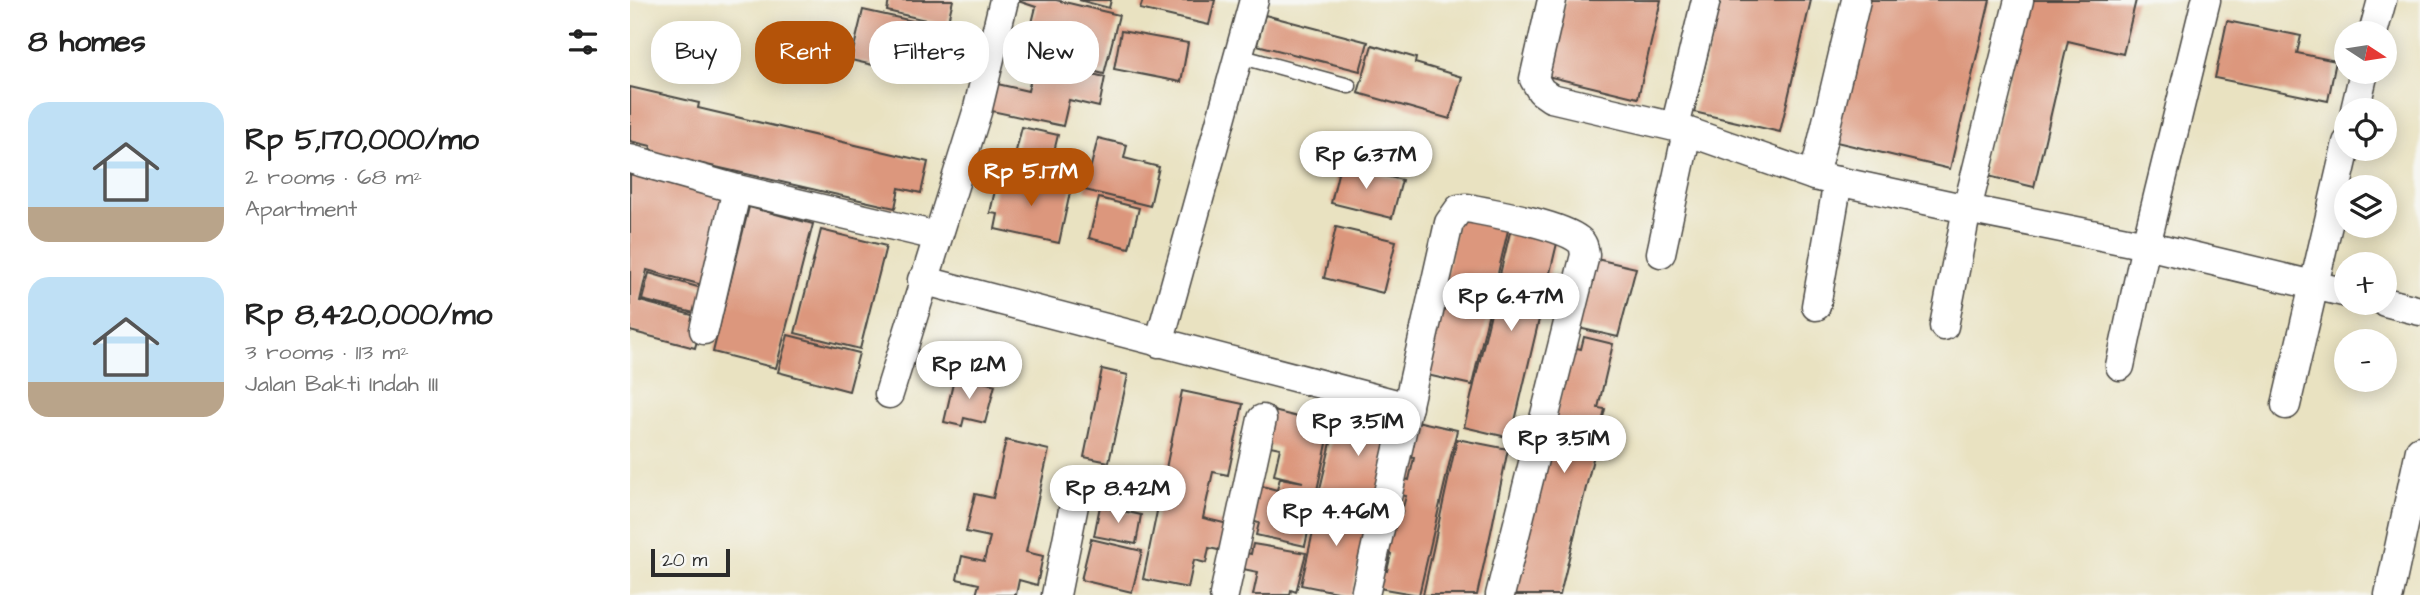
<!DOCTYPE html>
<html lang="en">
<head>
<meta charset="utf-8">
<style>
	body { margin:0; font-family:"Architects Daughter",sans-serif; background:#f2f2f2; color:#222; height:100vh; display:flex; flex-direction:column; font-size:26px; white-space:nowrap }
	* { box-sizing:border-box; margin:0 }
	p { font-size:23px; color:#767676 }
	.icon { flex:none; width:38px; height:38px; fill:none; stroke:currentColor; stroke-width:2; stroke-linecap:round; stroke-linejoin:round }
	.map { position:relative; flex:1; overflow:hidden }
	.details { display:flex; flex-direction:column; background:#fff; width:630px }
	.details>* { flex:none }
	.banner { position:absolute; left:21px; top:21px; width:665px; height:63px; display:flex; gap:14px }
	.needle { width:46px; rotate:102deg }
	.tools { position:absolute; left:1704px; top:21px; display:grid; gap:14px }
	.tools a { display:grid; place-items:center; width:63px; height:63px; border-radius:50%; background:#fff; box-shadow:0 4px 18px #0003; font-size:35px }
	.scale { position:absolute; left:21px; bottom:18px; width:79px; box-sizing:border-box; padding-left:7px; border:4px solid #2b2b2b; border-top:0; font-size:19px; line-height:24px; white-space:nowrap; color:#2b2b2b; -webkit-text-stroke:5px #f6f6f2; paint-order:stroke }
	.price { position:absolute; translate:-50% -60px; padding:0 16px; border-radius:24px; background:#fff; color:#222; font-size:23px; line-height:46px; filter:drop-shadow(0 2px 4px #0008) }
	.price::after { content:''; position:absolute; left:50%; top:42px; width:21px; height:16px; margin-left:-10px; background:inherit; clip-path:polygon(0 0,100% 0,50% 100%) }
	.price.current { background:#b45309; color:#fff }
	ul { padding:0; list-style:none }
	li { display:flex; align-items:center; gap:21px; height:175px; padding:0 28px }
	li span { display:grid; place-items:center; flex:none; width:196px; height:140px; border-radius:21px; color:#555 }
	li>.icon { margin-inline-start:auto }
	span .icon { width:84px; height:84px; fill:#fffc; stroke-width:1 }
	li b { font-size:30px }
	h2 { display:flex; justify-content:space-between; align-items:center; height:84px; padding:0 28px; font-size:30px }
	.chip { padding:0 24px; border-radius:28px; background:#fff; box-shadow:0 4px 18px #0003; font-size:24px; line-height:63px }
	.chip.current { background:#b45309; color:#fff }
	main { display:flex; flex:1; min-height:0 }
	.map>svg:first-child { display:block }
	.building { fill:#dc977d }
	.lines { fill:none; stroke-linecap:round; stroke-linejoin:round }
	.lane-casing { stroke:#484642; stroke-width:17 }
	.street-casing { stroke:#484642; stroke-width:31 }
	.lane { stroke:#fff; stroke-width:14 }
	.street { stroke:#fff; stroke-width:28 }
</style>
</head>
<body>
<main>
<section class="details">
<h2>8 homes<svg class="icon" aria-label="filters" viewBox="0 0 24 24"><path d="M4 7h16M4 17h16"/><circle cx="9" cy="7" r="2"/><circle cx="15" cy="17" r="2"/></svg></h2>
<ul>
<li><span style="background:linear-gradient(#bfe0f5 75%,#b9a48a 0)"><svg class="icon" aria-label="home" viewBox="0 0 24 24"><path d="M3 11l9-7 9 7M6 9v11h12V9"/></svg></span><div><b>Rp 5,170,000/mo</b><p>2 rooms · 68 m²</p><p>Apartment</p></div></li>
<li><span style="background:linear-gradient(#bfe0f5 75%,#b9a48a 0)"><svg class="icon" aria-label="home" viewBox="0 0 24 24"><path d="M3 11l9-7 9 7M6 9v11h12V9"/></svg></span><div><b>Rp 8,420,000/mo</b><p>3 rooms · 113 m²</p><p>Jalan Bakti Indah III</p></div></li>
</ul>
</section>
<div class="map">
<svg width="1790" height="595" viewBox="0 0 1790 595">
	<rect width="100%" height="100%" fill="#f6f6f2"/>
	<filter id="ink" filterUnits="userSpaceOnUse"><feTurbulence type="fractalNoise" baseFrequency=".0143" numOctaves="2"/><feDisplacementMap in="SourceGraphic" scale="14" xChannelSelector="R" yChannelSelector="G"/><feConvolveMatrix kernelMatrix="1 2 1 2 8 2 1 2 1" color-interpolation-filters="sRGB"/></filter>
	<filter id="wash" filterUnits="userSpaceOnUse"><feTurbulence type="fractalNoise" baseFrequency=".00686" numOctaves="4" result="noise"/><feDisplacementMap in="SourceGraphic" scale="28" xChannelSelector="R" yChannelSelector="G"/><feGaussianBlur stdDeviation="1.57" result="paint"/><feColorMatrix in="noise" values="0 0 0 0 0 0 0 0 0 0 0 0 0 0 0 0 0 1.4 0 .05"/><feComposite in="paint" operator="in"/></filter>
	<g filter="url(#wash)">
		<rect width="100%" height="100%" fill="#e9e2c1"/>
		<g id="blocks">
			<!-- building -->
			<g class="building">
				<polygon points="259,0 323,0 317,25 257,11"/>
				<polygon points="385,0 426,0 489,15 474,74 407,57 413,30 401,27 406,7"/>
				<polygon points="449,0 481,0 479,8"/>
				<polygon points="513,0 585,0 579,25 510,9"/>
				<polygon points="935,0 1031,0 1008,98 917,76"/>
				<polygon points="1090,0 1181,0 1150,132 1064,112"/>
				<polygon points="1231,0 1360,0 1320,169 1198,140"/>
				<polygon points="1400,0 1506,0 1493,54 1438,41 1404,187 1354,175"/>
				<polygon points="233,10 328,31 316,82 221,60"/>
				<polygon points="635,15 738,42 730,71 627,45"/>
				<polygon points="1597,21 1671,36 1667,53 1706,61 1698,101 1585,78"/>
				<polygon points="491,31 558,43 551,82 484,69"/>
				<polygon points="742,45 786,58 785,63 832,77 820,119 728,93"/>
				<polygon points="405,61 475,77 469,107 439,100 433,126 357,110 363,83 398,91"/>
				<polygon points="0,87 69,103 68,108 298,162 291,193 269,188 265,208 20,152 21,146 0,141"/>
				<polygon points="392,127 428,135 417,180 381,171"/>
				<polygon points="468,138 497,145 494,158 529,167 520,206 455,190"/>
				<polygon points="710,165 772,180 762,218 701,203"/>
				<polygon points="0,166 104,194 80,287 17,270 10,301 73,318 65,348 0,331"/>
				<polygon points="377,174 441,188 429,243 365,229 368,214 360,213 367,181 375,183"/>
				<polygon points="469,198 509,208 499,248 459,238"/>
				<polygon points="119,207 183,224 146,368 83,352"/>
				<polygon points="828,214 879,226 842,385 797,375"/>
				<polygon points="706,227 766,241 753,293 694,278"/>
				<polygon points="881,228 928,239 881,438 834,427"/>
				<polygon points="191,230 256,246 230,349 165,333"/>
				<polygon points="962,258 1006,268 988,337 944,327 953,292 960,293 962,286 956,284"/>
				<polygon points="19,273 78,290 72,315 12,300"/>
				<polygon points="158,335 229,353 219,391 148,372"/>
				<polygon points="954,337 983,344 968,408 975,409 930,595 878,595 943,347 951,349"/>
				<polygon points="472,369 498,375 479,462 454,457"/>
				<polygon points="325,375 365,385 355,423 334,418 332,426 314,422"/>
				<polygon points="552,391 613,404 598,475 583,472 573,518 598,524 593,551 579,548 576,563 564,560 558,588 513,579"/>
				<polygon points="709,409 766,422 746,507 689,493"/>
				<polygon points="639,410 701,425 675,546 626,535 629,523 617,520 625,484 647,490 650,478 673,482 644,475 650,448 631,444"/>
				<polygon points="782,420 827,430 789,595 743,587 747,568 757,571 761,554 747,551 760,510 772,513 773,507 776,496 767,494 770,478 779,480 784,458 773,455"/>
				<polygon points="827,439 878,449 861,532 847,595 793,595"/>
				<polygon points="376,440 419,450 396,552 413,556 407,585 389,580 386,595 346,595 349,584 327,579 332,556 354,561 360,537 336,532 345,494 363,498"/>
				<polygon points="472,465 516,476 509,503 465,491"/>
				<polygon points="690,501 741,513 722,595 671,585"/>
				<polygon points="470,506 511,515 506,544 464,536"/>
				<polygon points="461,539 512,551 502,592 451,580"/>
				<polygon points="623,544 676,553 666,592 661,590 660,595 623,595 628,572 608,568 612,552 621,554"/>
			</g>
		</g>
	</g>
	<g filter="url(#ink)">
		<use href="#blocks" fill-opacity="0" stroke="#484642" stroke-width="2"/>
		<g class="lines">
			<!-- lane casing -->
			<g class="lane-casing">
				<polyline id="lane" points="609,56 719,86"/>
			</g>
			<!-- street casing -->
			<g class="street-casing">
				<g id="street">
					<polyline points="922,0 904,79 911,91 921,98 1045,127 1184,176 1337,209 1389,0"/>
					<polyline points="1743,33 1752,0"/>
					<polyline points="1725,110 1734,72"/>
					<polyline points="1045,127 1076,0"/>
					<polyline points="0,159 107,189 307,236"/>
					<polyline points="1184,176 1226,0"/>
					<polyline points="1031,253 1057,132"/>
					<polyline points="292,280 778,407"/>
					<polyline points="1755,302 1790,311"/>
					<polyline points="1186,306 1208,181"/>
					<polyline points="1314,326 1337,209 1516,245 1576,0"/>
					<polyline points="74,330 107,189"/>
					<polyline points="529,343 624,0"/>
					<polyline points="1490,366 1516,245 1717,293"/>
					<polyline points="259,394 347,112 374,0"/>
					<polyline points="1656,405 1717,143"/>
					<polyline points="426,595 446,495"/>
					<polyline points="594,595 632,419"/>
					<path d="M735,595L819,223L829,209L837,208C863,213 929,224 949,240C954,244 954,249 955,255L870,595"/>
					<polyline points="1759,595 1790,450"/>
				</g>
			</g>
			<!-- lane -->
			<use href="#lane" class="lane"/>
			<!-- street -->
			<use href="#street" class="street"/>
		</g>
	</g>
</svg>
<div class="tools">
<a><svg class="needle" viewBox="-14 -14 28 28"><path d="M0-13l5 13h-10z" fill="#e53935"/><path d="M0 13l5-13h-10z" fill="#767676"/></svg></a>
<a><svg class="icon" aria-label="locate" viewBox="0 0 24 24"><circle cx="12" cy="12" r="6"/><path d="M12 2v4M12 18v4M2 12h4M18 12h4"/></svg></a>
<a><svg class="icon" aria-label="layers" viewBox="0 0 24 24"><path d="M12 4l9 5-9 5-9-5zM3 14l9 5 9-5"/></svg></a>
<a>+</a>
<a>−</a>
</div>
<div class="scale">20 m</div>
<b class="price" style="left:736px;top:191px">Rp 6.37M</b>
<b class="price current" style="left:401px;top:208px">Rp 5.17M</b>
<b class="price" style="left:881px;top:333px">Rp 6.47M</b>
<b class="price" style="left:339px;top:401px">Rp 12M</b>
<b class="price" style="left:728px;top:458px">Rp 3.51M</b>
<b class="price" style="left:934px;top:475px">Rp 3.51M</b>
<b class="price" style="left:488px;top:525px">Rp 8.42M</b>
<b class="price" style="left:706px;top:548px">Rp 4.46M</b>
<div class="banner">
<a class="chip">Buy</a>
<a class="chip current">Rent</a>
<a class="chip">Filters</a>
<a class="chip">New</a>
</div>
</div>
</main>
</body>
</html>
